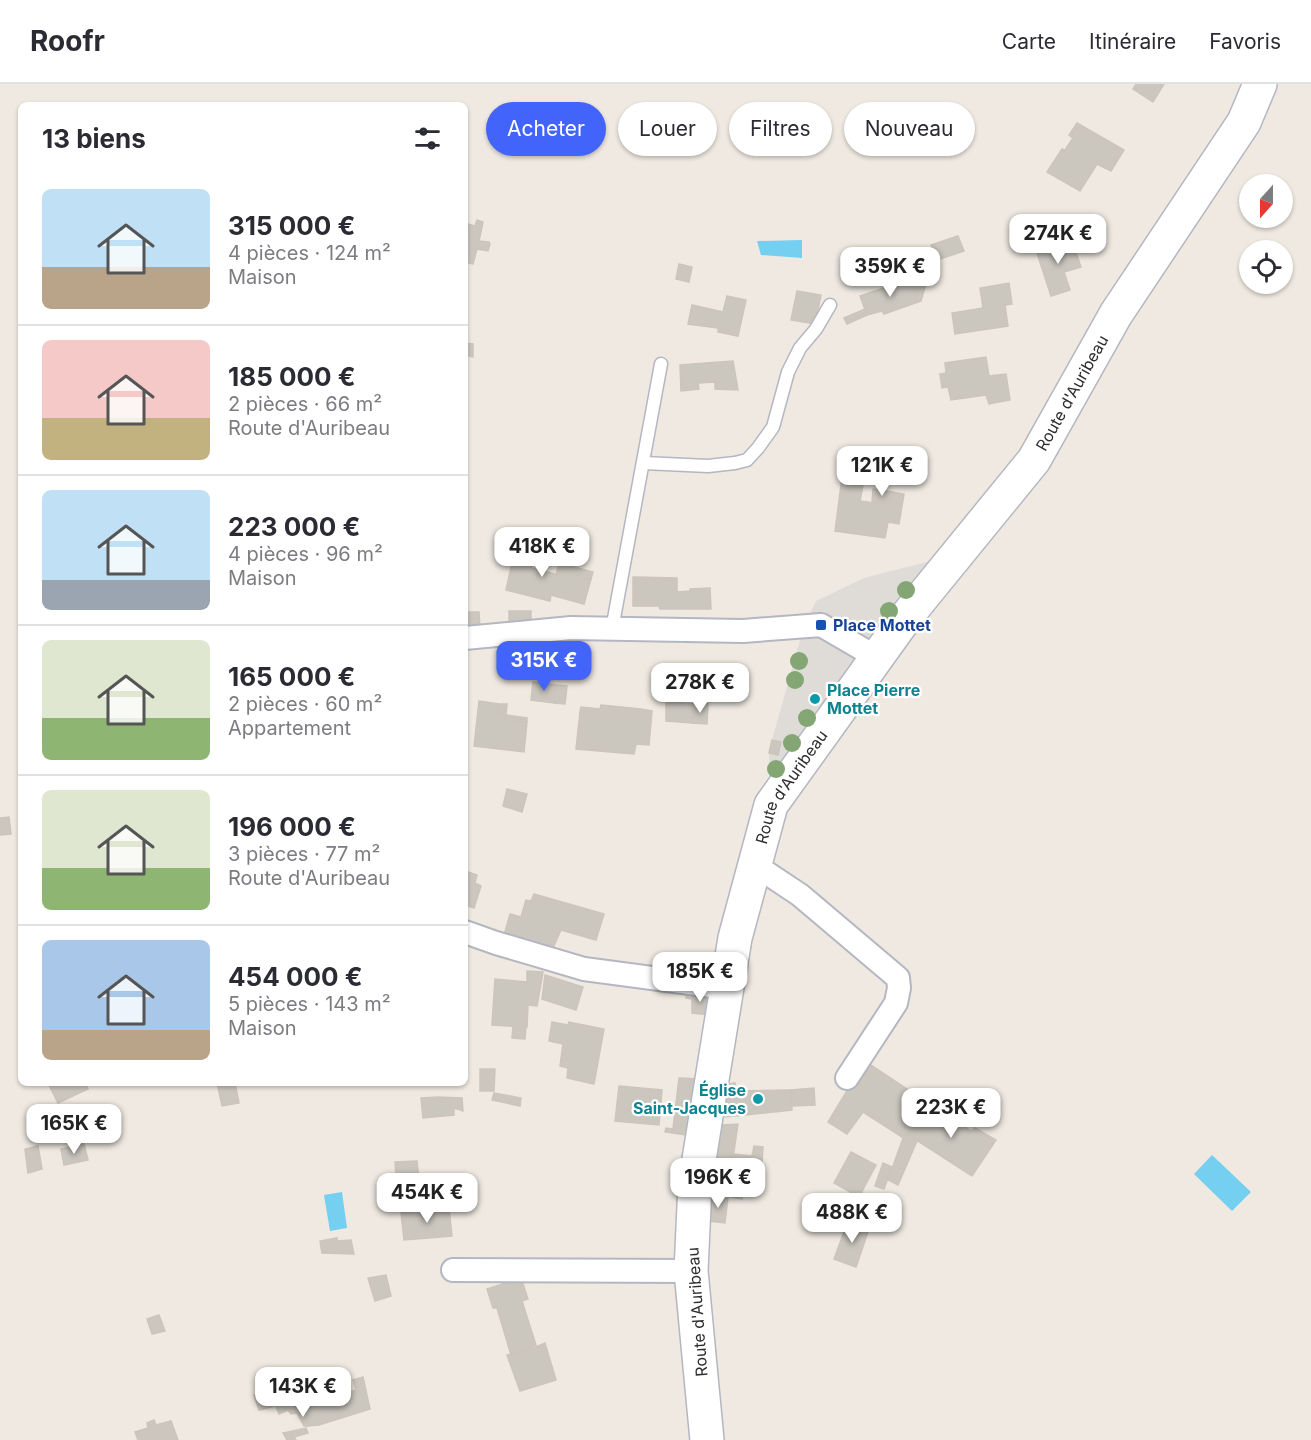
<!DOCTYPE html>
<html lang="fr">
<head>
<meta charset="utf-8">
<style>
	body { margin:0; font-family:Inter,sans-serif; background:#f7f7f7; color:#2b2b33; height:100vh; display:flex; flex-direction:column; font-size:22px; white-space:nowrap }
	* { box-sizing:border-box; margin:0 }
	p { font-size:20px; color:#7c7c81 }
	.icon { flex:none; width:33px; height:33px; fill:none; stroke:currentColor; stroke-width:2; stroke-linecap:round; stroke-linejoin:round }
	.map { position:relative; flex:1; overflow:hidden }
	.details { position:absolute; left:18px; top:18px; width:450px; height:984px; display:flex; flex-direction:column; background:#fff; border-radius:9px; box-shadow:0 2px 4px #0004 }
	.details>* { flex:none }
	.hud { position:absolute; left:486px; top:18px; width:570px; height:54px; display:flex; gap:12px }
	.needle { width:39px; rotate:201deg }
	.fabs { position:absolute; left:1239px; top:90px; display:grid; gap:12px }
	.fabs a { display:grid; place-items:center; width:54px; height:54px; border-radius:50%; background:#fff; box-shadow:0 2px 4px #0004; font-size:30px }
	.price { position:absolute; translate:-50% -51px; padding:0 14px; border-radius:12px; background:#fff; color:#222; font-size:20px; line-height:39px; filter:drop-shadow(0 2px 3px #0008) }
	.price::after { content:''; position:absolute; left:50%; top:36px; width:18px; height:14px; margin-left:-9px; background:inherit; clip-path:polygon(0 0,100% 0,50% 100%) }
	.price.on { background:#4264fb; color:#fff }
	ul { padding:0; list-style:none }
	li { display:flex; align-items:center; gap:18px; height:150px; padding:0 24px }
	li+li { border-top:2px solid #e1e1e2 }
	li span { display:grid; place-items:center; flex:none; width:168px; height:120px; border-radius:9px; color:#555 }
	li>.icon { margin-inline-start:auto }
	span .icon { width:72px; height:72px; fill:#fffc; stroke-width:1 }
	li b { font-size:26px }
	h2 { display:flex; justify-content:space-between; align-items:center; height:72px; padding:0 24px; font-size:26px }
	.tag { padding:0 21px; border-radius:27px; background:#fff; box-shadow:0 2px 4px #0004; font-size:21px; line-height:54px }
	.tag.on { background:#4264fb; color:#fff }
	header { display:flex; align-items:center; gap:36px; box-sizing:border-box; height:84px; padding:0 30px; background:#fff; border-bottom:2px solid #e1e1e2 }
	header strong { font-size:28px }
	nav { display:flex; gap:33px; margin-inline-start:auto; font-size:21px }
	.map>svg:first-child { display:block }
	.plaza { fill:#dfdcd8 }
	.water { fill:#75cff0 }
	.building { fill:#cbc7bf; stroke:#cbc5ba; stroke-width:1.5 }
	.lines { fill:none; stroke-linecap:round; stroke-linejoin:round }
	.lane-casing { stroke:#b4b7c1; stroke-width:15 }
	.street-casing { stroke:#b4b7c1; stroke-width:26 }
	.secondary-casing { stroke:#b4b7c1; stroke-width:36 }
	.lane { stroke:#fff; stroke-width:12 }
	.street { stroke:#fff; stroke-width:22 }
	.secondary { stroke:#fff; stroke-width:33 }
	.tree { fill:#84a574 }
	.transit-dot { fill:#1a4fb4; stroke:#fff; stroke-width:2 }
	.culture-dot { fill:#0f9aa8; stroke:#fff; stroke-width:2 }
	.labels { text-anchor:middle; stroke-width:4.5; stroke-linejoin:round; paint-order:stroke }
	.street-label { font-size:16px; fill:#2e2e2e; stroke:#fff }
	.transit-label { font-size:16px; font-weight:bold; fill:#164399; stroke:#fff; text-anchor:start }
	.culture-label { font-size:16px; font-weight:bold; fill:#0d838f; stroke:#fff; text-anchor:start }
</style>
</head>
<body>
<header>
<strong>Roofr</strong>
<nav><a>Carte</a><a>Itinéraire</a><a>Favoris</a></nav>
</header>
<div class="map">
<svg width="1311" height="1356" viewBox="0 0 1311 1356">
	<rect width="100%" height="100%" fill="#efe9e1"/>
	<!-- plaza -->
	<polygon class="plaza" points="954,471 771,721 769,669 778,671 781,659 772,656 804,542 816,517 864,494"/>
	<!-- water -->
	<g class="water">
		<polygon points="802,156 802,174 761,171 757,157"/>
		<polygon points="1212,1071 1251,1108 1232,1127 1194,1090"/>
		<polygon points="342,1108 347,1144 330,1147 324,1111"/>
	</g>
	<!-- building -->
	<g class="building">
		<polygon points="1136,0 1164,0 1153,18 1133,5"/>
		<polygon points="950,21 955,27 931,42 927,37"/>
		<polygon points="1077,39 1124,66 1111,87 1097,80 1080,107 1047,88 1062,65 1065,66 1073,54 1069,51"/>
		<polygon points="477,136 483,138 479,157 489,158 490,160 488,167 477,165 473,180 465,178 465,154 468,140 475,142"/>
		<polygon points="958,152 964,167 937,176 931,161"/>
		<polygon points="1071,154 1081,183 1064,188 1070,206 1051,212 1036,166"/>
		<polygon points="679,180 692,183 689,198 676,195"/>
		<polygon points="929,189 921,217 918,218 911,195"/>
		<polygon points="911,195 918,218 884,230 882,227 867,231 860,212"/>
		<polygon points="1009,199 1012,220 1005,221 1008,242 955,250 952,229 983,224 980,204"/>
		<polygon points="797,207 821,211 815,240 791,236"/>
		<polygon points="727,212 746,216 738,252 718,248 718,244 688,240 692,221 723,228"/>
		<polygon points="865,225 867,231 847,240 844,234"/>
		<polygon points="465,259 473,260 473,273 465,271"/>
		<polygon points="986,273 989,292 1006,290 1010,316 989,320 986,311 951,316 948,303 942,304 940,290 946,289 945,279"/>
		<polygon points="733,277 738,306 715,305 715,298 698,299 699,305 681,307 680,281"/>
		<polygon points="842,393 864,396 860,417 890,421 893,408 904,410 899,440 888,438 885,454 835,447"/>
		<polygon points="873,405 893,408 890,421 872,418"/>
		<polygon points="511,456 536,463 531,484 567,493 569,489 591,495 584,520 551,511 550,517 506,506 513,474 507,473"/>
		<polygon points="559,479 593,488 591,495 569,489 567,493 556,491"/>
		<polygon points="633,493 677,494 677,508 690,507 690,505 710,504 711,525 660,525 659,522 633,522"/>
		<rect x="509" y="527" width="22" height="15"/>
		<polygon points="467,528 479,528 480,545 468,545"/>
		<polygon points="533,598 556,601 554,619 531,616"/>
		<polygon points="556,601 567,602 565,620 554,619"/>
		<polygon points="479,617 498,620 497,630 506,631 505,636 527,638 524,668 474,662"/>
		<polygon points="666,617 694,620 692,639 666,637"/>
		<polygon points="498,620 507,620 506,631 497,630"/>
		<polygon points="694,620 708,620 707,640 692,639"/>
		<polygon points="601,621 640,625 639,634 607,630 607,636 594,635 595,629 580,628 581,623 600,625"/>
		<polygon points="640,625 652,627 649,661 636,660 634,670 576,665 580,628 595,629 594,635 607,636 607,630 639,634"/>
		<polygon points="506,631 527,634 527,638 505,636"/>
		<polygon points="772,656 781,658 778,671 769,669"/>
		<polygon points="507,705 527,710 522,728 503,722"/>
		<polygon points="9,733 11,750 0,751 0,734"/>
		<polygon points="465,787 477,791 475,799 481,802 474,824 465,821"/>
		<polygon points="534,810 604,830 596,856 561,846 553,864 517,853 515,859 503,855 510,830 521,833 526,816 531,817"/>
		<polygon points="527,887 543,888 537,922 528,921 527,943 492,941 495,895 527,898"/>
		<polygon points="545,891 583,903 576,926 542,915"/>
		<polygon points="686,908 711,909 710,931 692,929 692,915 686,914"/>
		<polygon points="552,938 568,941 569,938 604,945 594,1000 567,994 568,984 560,982 563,960 549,957"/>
		<polygon points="513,942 526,943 525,955 512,954"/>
		<polygon points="865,977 928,1019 905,1055 863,1028 847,1050 828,1038"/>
		<polygon points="480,985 495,985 494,1007 480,1007"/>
		<polygon points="679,994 701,995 692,1052 665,1048 666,1044 673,1045"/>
		<polygon points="48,999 85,999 88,1005 58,1019"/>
		<polygon points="217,999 235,999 239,1019 222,1022"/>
		<polygon points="735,999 736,1007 791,1006 792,1026 725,1033 724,1001"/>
		<polygon points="619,1002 662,1006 659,1041 615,1037"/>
		<polygon points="814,1004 815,1021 793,1022 791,1006"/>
		<polygon points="494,1009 521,1014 520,1022 492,1016"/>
		<polygon points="438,1013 462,1014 463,1027 454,1024 454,1031 423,1034 421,1014"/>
		<polygon points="928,1019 971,1047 975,1044 996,1056 972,1092 907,1050"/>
		<polygon points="738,1040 733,1074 715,1072 722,1041"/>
		<polygon points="907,1050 917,1057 898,1101 888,1096 903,1054 905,1055"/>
		<polygon points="84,1060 88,1076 64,1081 61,1065"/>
		<polygon points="38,1062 42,1085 28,1089 25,1065"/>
		<polygon points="754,1062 763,1063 761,1095 745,1094 742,1115 710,1110 715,1072 733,1074 734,1070 752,1072"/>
		<polygon points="851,1068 876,1081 859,1113 834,1099"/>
		<polygon points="417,1077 422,1124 399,1127 395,1078"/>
		<polygon points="883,1079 892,1083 884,1105 875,1102"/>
		<polygon points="710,1110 728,1113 725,1139 708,1137"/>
		<polygon points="449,1124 452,1152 404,1156 401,1129"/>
		<polygon points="848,1137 869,1145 856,1183 834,1175"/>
		<polygon points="337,1154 337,1157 351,1156 354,1170 322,1169 320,1157"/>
		<polygon points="386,1191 391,1212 375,1217 368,1194"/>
		<polygon points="521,1194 528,1215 522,1217 536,1261 511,1271 497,1224 493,1224 487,1205"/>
		<polygon points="159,1231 165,1247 152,1250 147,1235"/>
		<polygon points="545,1259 556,1296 520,1307 507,1271 536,1263"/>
		<polygon points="363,1293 370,1325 319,1341 308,1342 302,1325 356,1306 353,1296"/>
		<polygon points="292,1294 304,1324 297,1329 291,1330 288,1326 279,1330 268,1302"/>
		<polygon points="269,1306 276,1322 259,1326 254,1311"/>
		<polygon points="315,1311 318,1319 304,1324 301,1315"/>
		<polygon points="303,1326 308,1342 304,1342 297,1329"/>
		<polygon points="154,1336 156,1341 171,1337 178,1356 138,1356 135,1348 148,1344 147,1339"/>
		<polygon points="306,1344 308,1349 294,1353 296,1356 287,1356 283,1349"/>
	</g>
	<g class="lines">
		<!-- lane casing -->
		<g class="lane-casing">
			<g id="lane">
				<polyline points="644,379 708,382 735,379 747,376 758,364 773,343 788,288 800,264 816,245 830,221"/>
				<polyline points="612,545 661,280"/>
			</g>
		</g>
		<!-- street casing -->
		<g class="street-casing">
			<g id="street">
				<polyline points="465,554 571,544 743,547 821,541 876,573"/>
				<polyline points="755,781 800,811 898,894 899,904 896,919 847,994"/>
				<polyline points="465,848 496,859 584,885 727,904"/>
				<polyline points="453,1186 691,1187"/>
			</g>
		</g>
		<!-- secondary casing -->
		<g class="secondary-casing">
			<g id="secondary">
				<path id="s1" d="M707,1356L691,1187L695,1100L735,854L771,721L906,533L1034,376L1116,230L1244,38L1260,0"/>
			</g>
		</g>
		<!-- lane -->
		<use href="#lane" class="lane"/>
		<!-- street -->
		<use href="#street" class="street"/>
		<!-- secondary -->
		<use href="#secondary" class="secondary"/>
	</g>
	<!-- trees -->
	<g class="tree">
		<circle cx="906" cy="506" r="9"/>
		<circle cx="889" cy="527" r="9"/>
		<circle cx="799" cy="577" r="9"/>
		<circle cx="795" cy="596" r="9"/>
		<circle cx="807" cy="634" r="9"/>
		<circle cx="792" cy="659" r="9"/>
		<circle cx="776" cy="685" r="9"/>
	</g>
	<!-- markers -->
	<rect class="transit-dot" x="815" y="535" width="12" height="12" rx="3"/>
	<g class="culture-dot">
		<circle cx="815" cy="615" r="6"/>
		<circle cx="758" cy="1015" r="6"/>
	</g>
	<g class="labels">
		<!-- street labels -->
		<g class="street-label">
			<text dy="6" stroke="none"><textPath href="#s1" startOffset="1155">Route d'Auribeau</textPath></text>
			<text dy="6" stroke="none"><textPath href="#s1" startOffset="669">Route d'Auribeau</textPath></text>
			<text transform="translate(697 1228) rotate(-94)" y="6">Route d'Auribeau</text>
		</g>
		<!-- transit labels -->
		<g class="transit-label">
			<text x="833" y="547">Place Mottet</text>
		</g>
		<!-- culture labels -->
		<g class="culture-label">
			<text x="827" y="612">Place Pierre<tspan x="827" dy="18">Mottet</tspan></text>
			<text x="746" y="1012" text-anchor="end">Église<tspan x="746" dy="18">Saint-Jacques</tspan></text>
		</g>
	</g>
</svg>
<div class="fabs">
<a><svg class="needle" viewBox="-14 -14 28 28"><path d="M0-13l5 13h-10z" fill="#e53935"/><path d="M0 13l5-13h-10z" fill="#7c7c81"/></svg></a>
<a><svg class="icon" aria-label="locate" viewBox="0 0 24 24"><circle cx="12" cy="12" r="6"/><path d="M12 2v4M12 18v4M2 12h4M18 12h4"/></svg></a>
</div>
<b class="price" style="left:1058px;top:181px">274K €</b>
<b class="price" style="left:890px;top:214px">359K €</b>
<b class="price" style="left:882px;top:413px">121K €</b>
<b class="price" style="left:542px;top:494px">418K €</b>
<b class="price on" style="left:544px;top:608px">315K €</b>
<b class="price" style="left:700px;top:630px">278K €</b>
<b class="price" style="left:700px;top:919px">185K €</b>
<b class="price" style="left:951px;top:1055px">223K €</b>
<b class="price" style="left:74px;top:1071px">165K €</b>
<b class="price" style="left:718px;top:1125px">196K €</b>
<b class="price" style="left:427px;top:1140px">454K €</b>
<b class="price" style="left:852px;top:1160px">488K €</b>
<b class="price" style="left:303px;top:1334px">143K €</b>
<div class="hud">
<a class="tag on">Acheter</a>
<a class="tag">Louer</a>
<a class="tag">Filtres</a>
<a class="tag">Nouveau</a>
</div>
<section class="details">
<h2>13 biens<svg class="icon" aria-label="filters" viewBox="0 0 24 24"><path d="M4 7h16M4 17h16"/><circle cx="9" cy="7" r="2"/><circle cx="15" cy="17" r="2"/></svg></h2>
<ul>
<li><span style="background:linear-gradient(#bfe0f5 65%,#b9a48a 0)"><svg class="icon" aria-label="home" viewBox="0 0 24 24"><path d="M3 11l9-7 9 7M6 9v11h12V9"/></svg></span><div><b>315 000 €</b><p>4 pièces · 124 m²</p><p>Maison</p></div></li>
<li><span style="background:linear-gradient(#f6c9c9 65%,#c2b280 0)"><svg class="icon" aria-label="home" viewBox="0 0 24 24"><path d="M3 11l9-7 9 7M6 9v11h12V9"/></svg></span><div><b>185 000 €</b><p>2 pièces · 66 m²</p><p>Route d'Auribeau</p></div></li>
<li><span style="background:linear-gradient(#bfe0f5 75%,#9aa5b1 0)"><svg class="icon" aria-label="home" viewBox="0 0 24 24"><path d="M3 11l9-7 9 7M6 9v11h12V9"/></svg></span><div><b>223 000 €</b><p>4 pièces · 96 m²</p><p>Maison</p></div></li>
<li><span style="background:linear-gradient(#dfe7d0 65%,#8fb573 0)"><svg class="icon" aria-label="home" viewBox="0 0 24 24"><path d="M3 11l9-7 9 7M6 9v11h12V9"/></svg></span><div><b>165 000 €</b><p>2 pièces · 60 m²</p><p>Appartement</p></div></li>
<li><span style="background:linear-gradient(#dfe7d0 65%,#8fb573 0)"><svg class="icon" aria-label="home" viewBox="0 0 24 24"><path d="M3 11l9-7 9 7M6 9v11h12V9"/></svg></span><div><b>196 000 €</b><p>3 pièces · 77 m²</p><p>Route d'Auribeau</p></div></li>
<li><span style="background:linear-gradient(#a9c7e8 75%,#b9a48a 0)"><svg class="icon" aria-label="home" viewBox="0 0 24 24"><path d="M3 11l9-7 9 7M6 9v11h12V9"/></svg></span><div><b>454 000 €</b><p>5 pièces · 143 m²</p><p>Maison</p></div></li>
</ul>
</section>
</div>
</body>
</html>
